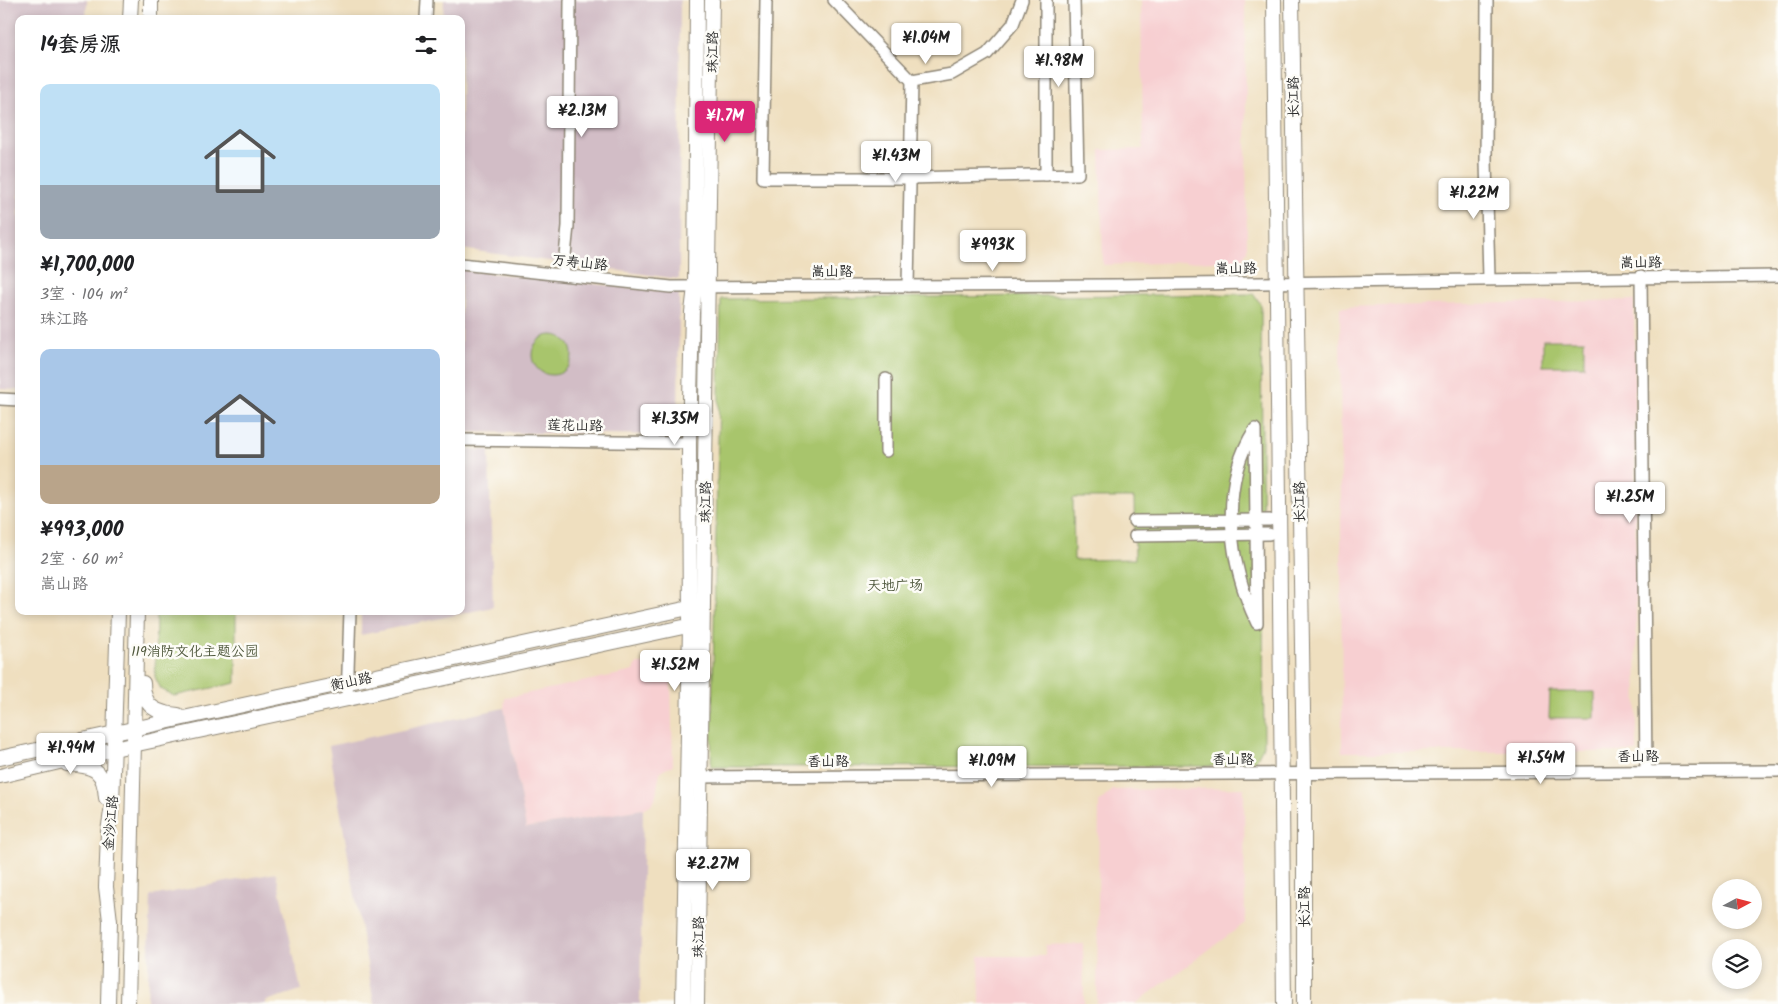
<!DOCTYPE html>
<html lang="zh">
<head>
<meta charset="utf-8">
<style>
	body { margin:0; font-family:Kalam,"LXGW WenKai TC",sans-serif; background:#f6f6f6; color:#202124; height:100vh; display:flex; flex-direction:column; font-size:19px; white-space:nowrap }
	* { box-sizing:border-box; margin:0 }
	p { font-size:16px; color:#757577 }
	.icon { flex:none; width:28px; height:28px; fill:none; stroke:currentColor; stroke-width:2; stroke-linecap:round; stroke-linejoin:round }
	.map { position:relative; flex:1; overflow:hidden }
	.drawer { position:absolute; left:15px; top:15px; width:450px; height:600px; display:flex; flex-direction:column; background:#fff; border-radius:10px; box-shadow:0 2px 8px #0003 }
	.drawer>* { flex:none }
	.needle { width:32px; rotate:83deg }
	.fabs { position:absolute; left:1712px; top:879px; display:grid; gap:10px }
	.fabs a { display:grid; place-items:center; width:50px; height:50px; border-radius:50%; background:#fff; box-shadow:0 2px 8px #0003; font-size:25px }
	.price { position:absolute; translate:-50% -42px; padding:0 11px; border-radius:5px; background:#fff; color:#222; font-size:16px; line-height:32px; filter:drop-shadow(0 1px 2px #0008) }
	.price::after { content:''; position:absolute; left:50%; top:30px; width:15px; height:11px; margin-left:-8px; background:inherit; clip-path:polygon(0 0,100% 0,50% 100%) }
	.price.on { background:#db2777; color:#fff }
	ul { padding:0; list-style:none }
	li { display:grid; align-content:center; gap:10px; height:265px; padding:0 25px }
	li span { display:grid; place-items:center; height:155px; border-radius:10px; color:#555 }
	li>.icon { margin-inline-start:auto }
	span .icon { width:90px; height:90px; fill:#fffc; stroke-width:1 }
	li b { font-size:21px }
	h2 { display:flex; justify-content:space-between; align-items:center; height:60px; padding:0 25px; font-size:21px }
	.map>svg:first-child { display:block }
	.built { fill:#f7cfd1 }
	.industrial { fill:#d2bdc6 }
	.green { fill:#a8c56c; stroke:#6a784c; fill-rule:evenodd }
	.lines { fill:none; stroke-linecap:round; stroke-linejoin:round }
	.minor-casing { stroke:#8d8575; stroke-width:14 }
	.major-casing { stroke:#8d8575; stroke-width:16 }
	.minor { stroke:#fff; stroke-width:11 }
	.major { stroke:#fff; stroke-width:14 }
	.labels { text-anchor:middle; stroke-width:5; stroke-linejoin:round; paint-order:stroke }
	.street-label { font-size:14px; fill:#2b2b2b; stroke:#fdfcf7 }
	.park-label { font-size:14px; fill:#50593e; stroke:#fdfcf7 }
</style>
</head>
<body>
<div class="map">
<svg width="1778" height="1004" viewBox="0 0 1778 1004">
	<rect width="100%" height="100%" fill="#fdfcf7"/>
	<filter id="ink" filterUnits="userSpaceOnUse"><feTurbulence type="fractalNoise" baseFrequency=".02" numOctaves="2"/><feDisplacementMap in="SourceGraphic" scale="10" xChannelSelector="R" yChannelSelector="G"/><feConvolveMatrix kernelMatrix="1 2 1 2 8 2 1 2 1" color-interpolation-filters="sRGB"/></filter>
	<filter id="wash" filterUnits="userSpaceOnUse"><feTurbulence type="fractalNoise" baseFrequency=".0096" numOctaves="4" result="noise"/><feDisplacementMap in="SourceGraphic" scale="20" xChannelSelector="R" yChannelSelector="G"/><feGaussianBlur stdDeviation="1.12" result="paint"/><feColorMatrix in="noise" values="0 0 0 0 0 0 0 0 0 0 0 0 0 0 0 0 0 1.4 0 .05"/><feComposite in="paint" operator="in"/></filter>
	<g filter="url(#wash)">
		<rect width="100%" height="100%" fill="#efdfbf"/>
		<!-- built -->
		<g class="built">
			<polygon points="1141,0 1245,0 1247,251 1242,260 1103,265 1100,150 1143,149"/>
			<polygon points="1634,300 1637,752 1342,752 1340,307"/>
			<polygon points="636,664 649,664 660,668 668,675 671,682 673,765 660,772 655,799 652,804 643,809 526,828 504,708 505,698 634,671"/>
			<polygon points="1244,788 1245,923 1135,1004 1097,1004 1099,802 1113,790"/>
			<polygon points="1083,944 1084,1004 980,1004 979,956 1045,956 1045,945"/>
		</g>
		<!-- industrial -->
		<g class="industrial">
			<polygon points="0,0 87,0 86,19 19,19 19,390 0,389"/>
			<polygon points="444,0 680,0 679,279 461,249 461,19 443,19"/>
			<polygon points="461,270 679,293 678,435 461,432"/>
			<polygon points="461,449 489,450 493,607 361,635 361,611 461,611"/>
			<polygon points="504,708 526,828 643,809 640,1004 374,1004 329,746"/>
			<polygon points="276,873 301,990 266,1001 266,1004 147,1004 151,896"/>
		</g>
		<!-- green -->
		<g class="green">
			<path d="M1254,294L1261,305L1264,745L1255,762L1248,766L711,767L721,299ZM1073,498H1134L1135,559L1074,560Z"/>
			<circle cx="552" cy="355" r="20"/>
			<rect x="1543" y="340" width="41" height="26"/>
			<polygon points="156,611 236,611 236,683 174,696 161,689 155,677"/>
			<polygon points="1550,692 1595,692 1595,718 1549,718"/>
		</g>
	</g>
	<g filter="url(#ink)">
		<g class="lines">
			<!-- minor casing -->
			<g class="minor-casing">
				<g id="minor">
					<polyline points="766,0 763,178 909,178 1078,174 1074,0"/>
					<polyline points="834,0 912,81 952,74 987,54 1013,24 1022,0"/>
					<polyline points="1487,0 1486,160 1489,279"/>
					<polyline points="426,19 427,0"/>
					<polyline points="1046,175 1046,0"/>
					<polyline points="461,264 671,287 1116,285 1778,276"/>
					<polyline points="563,275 568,226 570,0"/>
					<polyline points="1641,276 1646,771"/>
					<polyline points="908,286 912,81"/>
					<polyline points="886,379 886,451"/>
					<polyline points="0,399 19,400"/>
					<path d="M1255,429L1257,623C1229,565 1218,486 1255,429Z"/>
					<polyline points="461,440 689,443"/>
					<polyline points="1134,521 1270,520"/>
					<polyline points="1135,536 1269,534"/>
					<polyline points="347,700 350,611"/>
					<polyline points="692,777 1778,771"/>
				</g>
			</g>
			<!-- major casing -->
			<g class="major-casing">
				<g id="major">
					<polyline points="1274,0 1284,1004"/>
					<polyline points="1292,0 1304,774 1304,1004"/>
					<polyline points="130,19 131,0"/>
					<polyline points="151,19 151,0"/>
					<path d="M143,683C143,707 156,713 178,715"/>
					<polyline points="0,758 698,606"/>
					<path d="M67,764C94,766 104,769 106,798"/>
					<polyline points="0,776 114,749 697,624"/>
					<polyline points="108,1004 110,921 106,887 108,832 112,805 118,611"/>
					<polyline points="128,1004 137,611"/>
					<polyline points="683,1004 690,625 689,443 692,312 695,287 697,0"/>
					<polyline points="697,1004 712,0"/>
				</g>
			</g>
			<!-- minor -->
			<use href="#minor" class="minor"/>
			<!-- major -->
			<use href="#major" class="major"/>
		</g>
	</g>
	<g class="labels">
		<!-- street labels -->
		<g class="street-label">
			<text transform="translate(712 52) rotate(-89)" y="5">珠江路</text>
			<text transform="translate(1293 97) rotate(-91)" y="5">长江路</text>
			<text transform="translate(580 262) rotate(6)" y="5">万寿山路</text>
			<text transform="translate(1641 262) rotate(-1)" y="5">嵩山路</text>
			<text transform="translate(1236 268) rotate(-1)" y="5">嵩山路</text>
			<text x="832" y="276">嵩山路</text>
			<text transform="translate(575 425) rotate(1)" y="5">莲花山路</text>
			<text transform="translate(705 502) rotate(-89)" y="5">珠江路</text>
			<text transform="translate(1299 502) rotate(-91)" y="5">长江路</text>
			<text transform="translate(351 681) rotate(-12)" y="5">衡山路</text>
			<text x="1638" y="761">香山路</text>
			<text x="1233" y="764">香山路</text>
			<text x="828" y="766">香山路</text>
			<text transform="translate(110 823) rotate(-85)" y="5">金沙江路</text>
			<text transform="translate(1304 907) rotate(-90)" y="5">长江路</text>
			<text transform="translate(698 937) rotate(-89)" y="5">珠江路</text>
		</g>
		<!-- park labels -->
		<g class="park-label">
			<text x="895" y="590">天地广场</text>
			<text x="195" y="656">119消防文化主题公园</text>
		</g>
	</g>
</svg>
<div class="fabs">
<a><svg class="needle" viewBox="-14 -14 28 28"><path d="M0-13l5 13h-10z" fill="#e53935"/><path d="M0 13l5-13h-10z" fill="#757577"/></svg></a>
<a><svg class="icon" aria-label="layers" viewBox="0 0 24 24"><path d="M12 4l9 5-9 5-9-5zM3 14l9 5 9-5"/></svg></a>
</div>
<b class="price" style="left:926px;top:65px">¥1.04M</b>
<b class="price" style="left:1059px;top:88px">¥1.98M</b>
<b class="price" style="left:582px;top:138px">¥2.13M</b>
<b class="price on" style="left:725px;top:143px">¥1.7M</b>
<b class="price" style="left:896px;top:183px">¥1.43M</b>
<b class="price" style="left:1474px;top:220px">¥1.22M</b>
<b class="price" style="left:993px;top:272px">¥993K</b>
<b class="price" style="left:675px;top:446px">¥1.35M</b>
<b class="price" style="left:1630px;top:524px">¥1.25M</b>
<b class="price" style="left:675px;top:692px">¥1.52M</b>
<b class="price" style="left:71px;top:775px">¥1.94M</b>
<b class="price" style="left:1541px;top:785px">¥1.54M</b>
<b class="price" style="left:992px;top:788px">¥1.09M</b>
<b class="price" style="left:713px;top:891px">¥2.27M</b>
<section class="drawer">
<h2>14套房源<svg class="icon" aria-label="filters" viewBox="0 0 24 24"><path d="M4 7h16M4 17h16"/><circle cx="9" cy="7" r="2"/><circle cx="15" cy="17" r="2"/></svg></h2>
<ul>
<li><span style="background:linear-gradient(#bfe0f5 65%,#9aa5b1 0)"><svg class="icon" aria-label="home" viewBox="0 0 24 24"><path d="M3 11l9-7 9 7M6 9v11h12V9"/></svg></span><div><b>¥1,700,000</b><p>3室 · 104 m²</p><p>珠江路</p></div></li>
<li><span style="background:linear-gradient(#a9c7e8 75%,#b9a48a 0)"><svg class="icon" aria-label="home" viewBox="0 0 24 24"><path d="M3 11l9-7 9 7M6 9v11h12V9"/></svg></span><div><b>¥993,000</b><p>2室 · 60 m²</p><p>嵩山路</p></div></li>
</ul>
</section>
</div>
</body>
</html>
